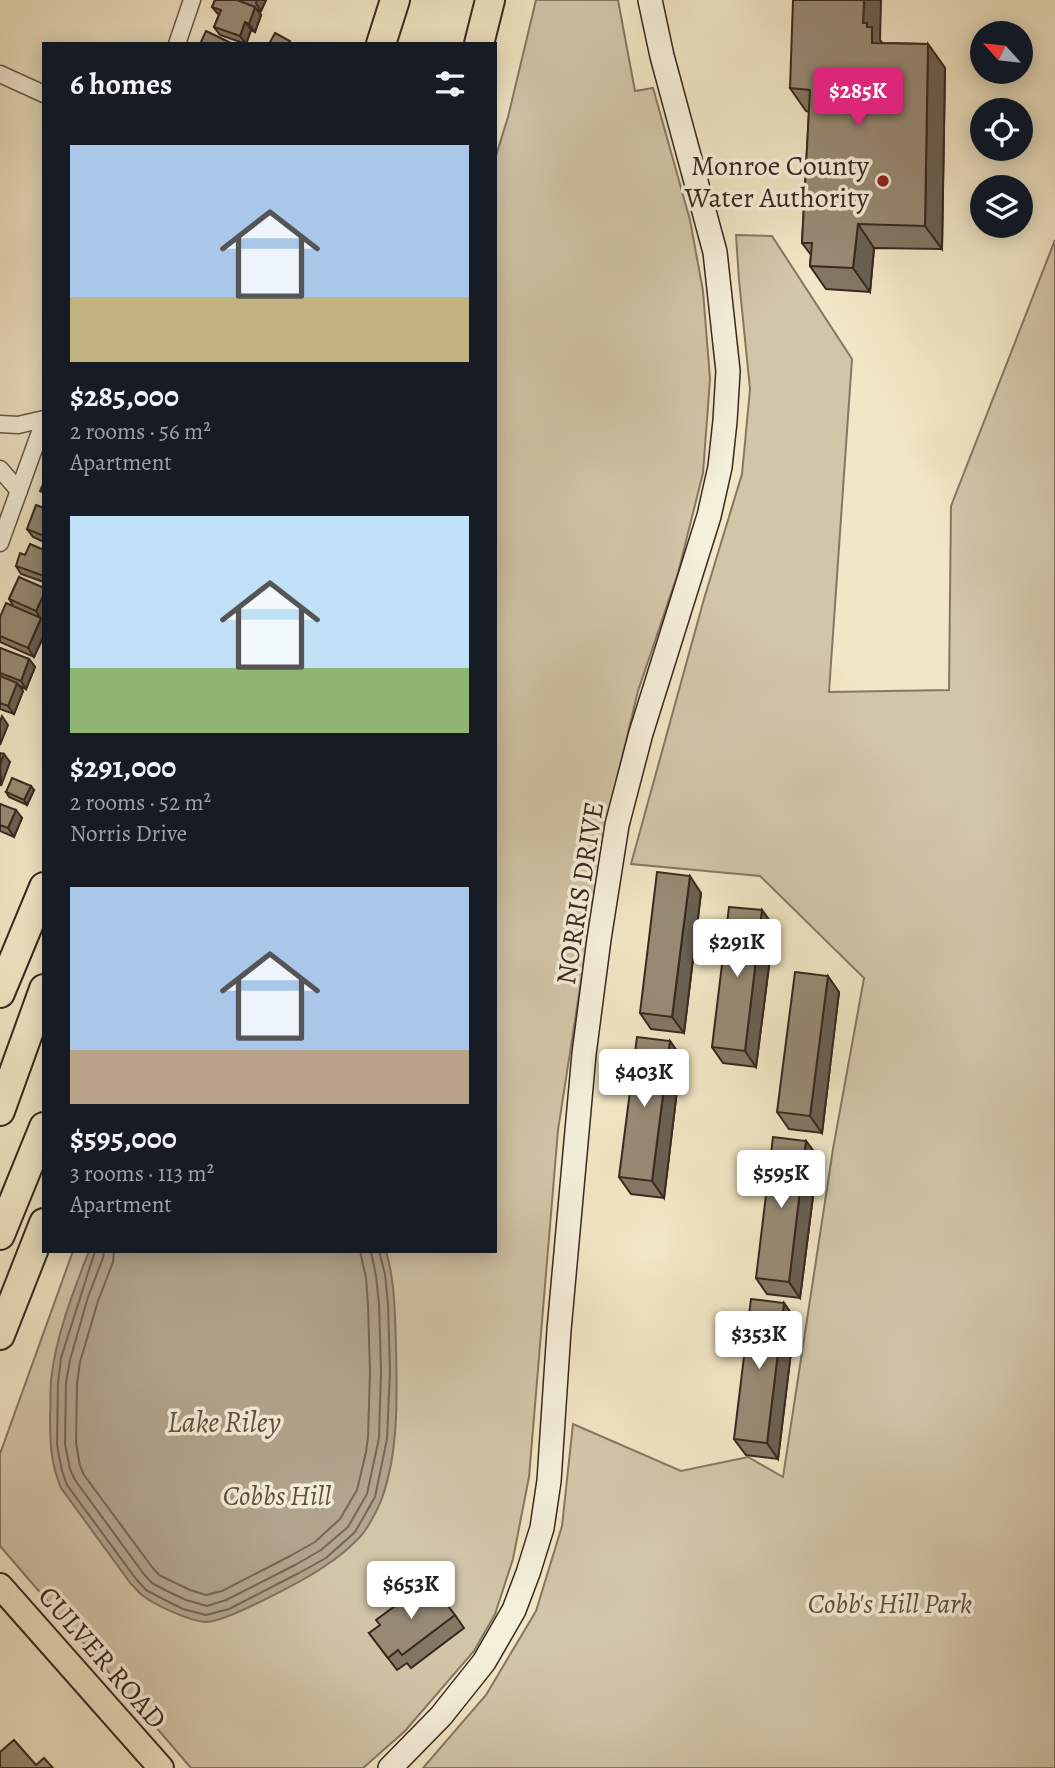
<!DOCTYPE html>
<html lang="en">
<head>
<meta charset="utf-8">
<style>
	body { margin:0; font-family:Alegreya,serif; background:#20242c; color:#f1f3f6; height:100vh; display:flex; flex-direction:column; font-size:26px; white-space:nowrap }
	* { box-sizing:border-box; margin:0 }
	p { font-size:23px; color:#9ea1a6 }
	.icon { flex:none; width:38px; height:38px; fill:none; stroke:currentColor; stroke-width:2; stroke-linecap:round; stroke-linejoin:round }
	.map { position:relative; flex:1; overflow:hidden }
	.sheet { position:absolute; left:42px; top:42px; width:455px; height:1211px; display:flex; flex-direction:column; background:#171b24; border-radius:0px; box-shadow:0 4px 18px #0003 }
	.sheet>* { flex:none }
	.needle { width:46px; rotate:297deg }
	.controls { position:absolute; left:970px; top:21px; display:grid; gap:14px }
	.controls a { display:grid; place-items:center; width:63px; height:63px; border-radius:50%; background:#171b24; box-shadow:0 4px 18px #0003; font-size:35px }
	.price { position:absolute; translate:-50% -60px; padding:0 16px; border-radius:7px; background:#fff; color:#222; font-size:23px; line-height:46px; filter:drop-shadow(0 2px 4px #0008) }
	.price::after { content:''; position:absolute; left:50%; top:42px; width:21px; height:16px; margin-left:-10px; background:inherit; clip-path:polygon(0 0,100% 0,50% 100%) }
	.price.on { background:#db2777; color:#fff }
	ul { padding:0; list-style:none }
	li { display:grid; align-content:center; gap:14px; height:371px; padding:0 28px }
	li span { display:grid; place-items:center; height:217px; border-radius:0px; color:#555 }
	li>.icon { margin-inline-start:auto }
	span .icon { width:126px; height:126px; fill:#fffc; stroke-width:1 }
	li b { font-size:30px }
	h2 { display:flex; justify-content:space-between; align-items:center; height:84px; padding:0 28px; font-size:30px }
	.map>svg:first-child { display:block }
	.green { fill:#d2c6a9; stroke:#857764; stroke-width:2 }
	.water { fill:#b2a58d; stroke:#817361; stroke-width:2 }
	.lines { fill:none; stroke-linecap:round; stroke-linejoin:round }
	.shore { stroke:#756656; stroke-width:2 }
	.street-casing { stroke:#665848; stroke-width:19 }
	.secondary-casing { stroke:#38281f; stroke-width:26 }
	.primary-casing { stroke:#38281f; stroke-width:28 }
	.highway-casing { stroke:#38281f; stroke-width:32 }
	.street { stroke:#f6efd9; stroke-width:16 }
	.secondary { stroke:#f6efd9; stroke-width:23 }
	.primary { stroke:#f1e6c5; stroke-width:24 }
	.highway { stroke:#f1e6c5; stroke-width:28 }
	.wall { fill:#837865; stroke:#38281f; stroke-width:2 }
	.shaded-wall { fill:#6a6152; stroke:#38281f; stroke-width:2 }
	.building { fill:#988b75; stroke:#38281f; stroke-width:2 }
	.poi-dot { fill:#8f2418; stroke:#f6efd9; stroke-width:2.5 }
	.labels { text-anchor:middle; stroke-width:7; stroke-linejoin:round; paint-order:stroke }
	.poi-label { font-size:28px; fill:#38281f; stroke:#f6efd9; text-anchor:end }
	.street-label { font-size:28px; fill:#38281f; stroke:#f6efd9 }
	.park-label { font-size:28px; font-style:italic; fill:#5e5042; stroke:#f6efd9 }
	.water-label { font-size:30px; font-style:italic; fill:#5d4e40; stroke:#f6efd9 }
</style>
</head>
<body>
<div class="map">
<svg width="1055" height="1768" viewBox="0 0 1055 1768">
	<rect width="100%" height="100%" fill="#f1e6c5"/>
	<filter id="stains"><feTurbulence type="fractalNoise" baseFrequency=".00286" numOctaves="4"/><feColorMatrix values="0 0 0 0 .2 0 0 0 0 .09 0 0 0 0 .02 0 0 0 .5 -.17"/></filter>
	<radialGradient id="worn" r=".72"><stop offset=".6" stop-color="#630" stop-opacity="0"/><stop offset="1" stop-color="#630" stop-opacity=".3"/></radialGradient>
	<!-- green -->
	<g class="green">
		<polygon points="536,0 618,0 635,91 653,88 690,220 703,291 710,379 703,473 678,573 638,691 604,833 558,1130 529,1477 513,1559 495,1614 474,1651 405,1731 363,1768 191,1768 0,1546 0,1454 73,1251 495,1251 495,159 508,117"/>
		<polygon points="736,235 772,236 852,359 829,692 949,690 951,506 1055,240 1055,1768 423,1768 486,1695 536,1611 562,1526 573,1424 681,1471 748,1457 783,1477 833,1149 864,978 760,876 631,864 704,599 742,474 750,389 739,280"/>
	</g>
	<!-- water -->
	<path class="water" d="M89,1251H386C395,1282 395,1314 396,1346C397,1396 399,1451 382,1498C378,1509 366,1532 358,1539C349,1548 339,1557 329,1563C311,1577 225,1623 205,1622C190,1621 154,1605 142,1595C138,1592 135,1587 131,1584L61,1488C50,1462 50,1441 50,1414C51,1403 50,1392 51,1381C55,1338 73,1292 89,1251Z"/>
	<g class="lines">
		<!-- shore -->
		<g class="shore">
			<polyline points="95,1251 61,1358 58,1383 57,1445 62,1471 67,1485 136,1579 146,1590 163,1599 183,1609 206,1615 229,1609 299,1573 326,1558 355,1532 375,1497 387,1439 390,1371 388,1304 385,1274 379,1251"/>
			<polyline points="104,1251 103,1258 88,1297 70,1360 66,1383 65,1444 70,1469 75,1480 143,1573 152,1583 167,1591 186,1600 207,1606 226,1600 295,1565 321,1550 348,1527 367,1494 379,1438 381,1371 379,1304 376,1276 371,1251"/>
			<polyline points="114,1251 113,1262 98,1301 80,1362 77,1384 76,1443 80,1466 84,1475 152,1567 159,1575 190,1590 206,1595 222,1591 290,1556 315,1542 340,1519 357,1490 366,1452 368,1437 370,1371 368,1305 366,1278 360,1251"/>
		</g>
		<!-- street casing -->
		<g class="street-casing">
			<g id="street">
				<polyline points="177,44 192,0"/>
				<polyline points="0,74 44,94"/>
				<polyline points="0,424 18,425 44,419"/>
				<polyline points="0,469 19,491"/>
				<polyline points="0,543 44,421"/>
			</g>
		</g>
		<!-- secondary casing -->
		<g class="secondary-casing">
			<polyline id="secondary" points="390,1768 441,1716 484,1662 514,1610 528,1573 542,1528 549,1481 559,1330 584,1054 599,939 617,825 641,733 709,516 720,467 725,421 728,371 715,252 662,56 650,0"/>
		</g>
		<!-- primary casing -->
		<g class="primary-casing">
			<polyline id="primary" points="0,1586 161,1768"/>
		</g>
		<!-- highway casing -->
		<g class="highway-casing">
			<g id="highway">
				<polyline points="381,44 395,0"/>
				<polyline points="479,44 490,0"/>
				<polyline points="0,993 44,887"/>
				<polyline points="0,1111 44,989"/>
				<polyline points="0,1235 44,1127"/>
				<polyline points="0,1335 44,1223"/>
			</g>
		</g>
		<!-- street -->
		<use href="#street" class="street"/>
		<!-- secondary -->
		<use href="#secondary" class="secondary"/>
		<!-- primary -->
		<use href="#primary" class="primary"/>
		<!-- highway -->
		<use href="#highway" class="highway"/>
	</g>
	<!-- wall -->
	<g class="wall">
		<polygon points="215,0 266,0 261,11 258,10 261,15 255,32 251,30 246,44 220,35 214,27 219,15 212,7"/>
		<polygon points="880,40 882,43 928,44 945,68 942,249 874,248 870,292 826,289 810,266 811,255 802,243 809,112 806,111 790,88"/>
		<polygon points="44,508 44,542 33,537 27,529"/>
		<polygon points="44,550 44,582 21,574 16,566 25,555"/>
		<polygon points="19,577 44,622 44,635 34,657 0,642 0,617 14,607 9,599"/>
		<polygon points="0,648 29,659 35,667 26,689 20,686 23,691 14,714 0,709"/>
		<polygon points="34,790 27,805 9,797 6,792"/>
		<polygon points="0,804 22,818 14,837 0,831"/>
		<polygon points="701,893 684,1033 651,1029 640,1013"/>
		<polygon points="762,910 774,927 756,1067 723,1063 712,1047"/>
		<polygon points="839,992 822,1133 789,1129 777,1112"/>
		<polygon points="670,1041 681,1057 664,1198 631,1194 619,1177"/>
		<polygon points="806,1141 818,1157 800,1298 767,1294 756,1278"/>
		<polygon points="784,1303 795,1319 778,1459 746,1455 734,1439"/>
		<polygon points="455,1615 464,1628 411,1668 407,1663 397,1670 369,1633"/>
	</g>
	<!-- shaded-wall -->
	<g class="shaded-wall">
		<polygon points="257,0 266,0 261,11 256,3"/>
		<polygon points="864,0 881,0 880,40 888,51 872,43 863,23"/>
		<polygon points="255,7 261,15 255,32 249,24"/>
		<polygon points="245,22 251,30 246,44 240,36"/>
		<polygon points="928,44 945,68 942,249 925,226"/>
		<polygon points="858,224 874,248 870,292 853,268"/>
		<polygon points="44,594 44,615 42,619 44,622 44,635 34,657 28,648 41,619 36,611"/>
		<polygon points="29,659 35,667 26,689 21,681"/>
		<polygon points="17,683 23,691 14,714 8,706"/>
		<polygon points="2,716 8,725 0,745 0,722"/>
		<polygon points="4,754 10,762 1,786 0,764"/>
		<polygon points="31,786 34,790 27,805 24,800"/>
		<polygon points="16,810 22,818 14,837 8,828"/>
		<polygon points="690,876 701,893 684,1033 672,1017"/>
		<polygon points="762,910 774,927 756,1067 745,1051"/>
		<polygon points="828,976 839,992 822,1133 810,1116"/>
		<polygon points="670,1041 681,1057 664,1198 652,1181"/>
		<polygon points="806,1141 818,1157 800,1298 789,1282"/>
		<polygon points="784,1303 795,1319 778,1459 767,1443"/>
	</g>
	<!-- building -->
	<g class="building">
		<polygon points="215,0 237,0 255,7 249,24 245,22 240,36 214,27 221,10 212,7"/>
		<polygon points="793,0 864,0 863,23 867,23 867,27 872,27 872,43 928,44 925,226 858,224 853,268 810,266 812,243 802,243 810,90 790,88"/>
		<polygon points="206,31 233,44 200,44"/>
		<polygon points="275,33 290,41 288,44 269,44"/>
		<polygon points="44,482 44,493 40,491"/>
		<polygon points="36,505 44,508 44,536 27,529"/>
		<polygon points="30,544 44,550 44,576 16,566 20,553 25,555"/>
		<polygon points="19,577 44,588 44,594 36,611 9,599"/>
		<polygon points="6,603 41,618 28,648 0,636 0,617"/>
		<polygon points="0,648 29,659 21,681 0,673"/>
		<polygon points="0,676 17,683 8,706 0,703"/>
		<polygon points="0,753 4,754 0,764"/>
		<polygon points="12,778 31,786 24,800 6,792"/>
		<polygon points="0,804 16,810 8,828 0,825"/>
		<polygon points="657,872 690,876 672,1017 640,1013"/>
		<polygon points="729,907 762,910 745,1051 712,1047"/>
		<polygon points="795,972 828,976 810,1116 777,1112"/>
		<polygon points="637,1037 670,1041 652,1181 619,1177"/>
		<polygon points="773,1137 806,1141 789,1282 756,1278"/>
		<polygon points="751,1299 784,1303 767,1443 734,1439"/>
		<polygon points="429,1581 455,1615 402,1655 398,1650 388,1658 369,1633 380,1625 376,1620"/>
		<polygon points="14,1740 36,1765 44,1758 53,1768 0,1768 0,1752"/>
	</g>
	<!-- markers -->
	<circle class="poi-dot" cx="883" cy="181" r="7"/>
	<g class="labels">
		<!-- poi labels -->
		<g class="poi-label">
			<text x="869" y="175">Monroe County<tspan x="869" dy="32">Water Authority</tspan></text>
		</g>
		<!-- street labels -->
		<g class="street-label">
			<text transform="translate(579 893) rotate(-81)" y="10">NORRIS DRIVE</text>
			<text transform="translate(103 1657) rotate(49)" y="10">CULVER ROAD</text>
		</g>
		<!-- park labels -->
		<g class="park-label">
			<text x="277" y="1505">Cobbs Hill</text>
			<text x="890" y="1613">Cobb's Hill Park</text>
		</g>
		<!-- water labels -->
		<g class="water-label">
			<text x="224" y="1432">Lake Riley</text>
		</g>
	</g>
	<rect width="100%" height="100%" filter="url(#stains)"/>
	<rect width="100%" height="100%" fill="url(#worn)"/>
</svg>
<div class="controls">
<a><svg class="needle" viewBox="-14 -14 28 28"><path d="M0-13l5 13h-10z" fill="#e53935"/><path d="M0 13l5-13h-10z" fill="#9ea1a6"/></svg></a>
<a><svg class="icon" aria-label="locate" viewBox="0 0 24 24"><circle cx="12" cy="12" r="6"/><path d="M12 2v4M12 18v4M2 12h4M18 12h4"/></svg></a>
<a><svg class="icon" aria-label="layers" viewBox="0 0 24 24"><path d="M12 4l9 5-9 5-9-5zM3 14l9 5 9-5"/></svg></a>
</div>
<b class="price on" style="left:858px;top:128px">$285K</b>
<b class="price" style="left:737px;top:979px">$291K</b>
<b class="price" style="left:644px;top:1109px">$403K</b>
<b class="price" style="left:781px;top:1210px">$595K</b>
<b class="price" style="left:759px;top:1371px">$353K</b>
<b class="price" style="left:411px;top:1621px">$653K</b>
<section class="sheet">
<h2>6 homes<svg class="icon" aria-label="filters" viewBox="0 0 24 24"><path d="M4 7h16M4 17h16"/><circle cx="9" cy="7" r="2"/><circle cx="15" cy="17" r="2"/></svg></h2>
<ul>
<li><span style="background:linear-gradient(#a9c7e8 70%,#c2b280 0)"><svg class="icon" aria-label="home" viewBox="0 0 24 24"><path d="M3 11l9-7 9 7M6 9v11h12V9"/></svg></span><div><b>$285,000</b><p>2 rooms · 56 m²</p><p>Apartment</p></div></li>
<li><span style="background:linear-gradient(#bfe0f5 70%,#8fb573 0)"><svg class="icon" aria-label="home" viewBox="0 0 24 24"><path d="M3 11l9-7 9 7M6 9v11h12V9"/></svg></span><div><b>$291,000</b><p>2 rooms · 52 m²</p><p>Norris Drive</p></div></li>
<li><span style="background:linear-gradient(#a9c7e8 75%,#b9a48a 0)"><svg class="icon" aria-label="home" viewBox="0 0 24 24"><path d="M3 11l9-7 9 7M6 9v11h12V9"/></svg></span><div><b>$595,000</b><p>3 rooms · 113 m²</p><p>Apartment</p></div></li>
</ul>
</section>
</div>
</body>
</html>
